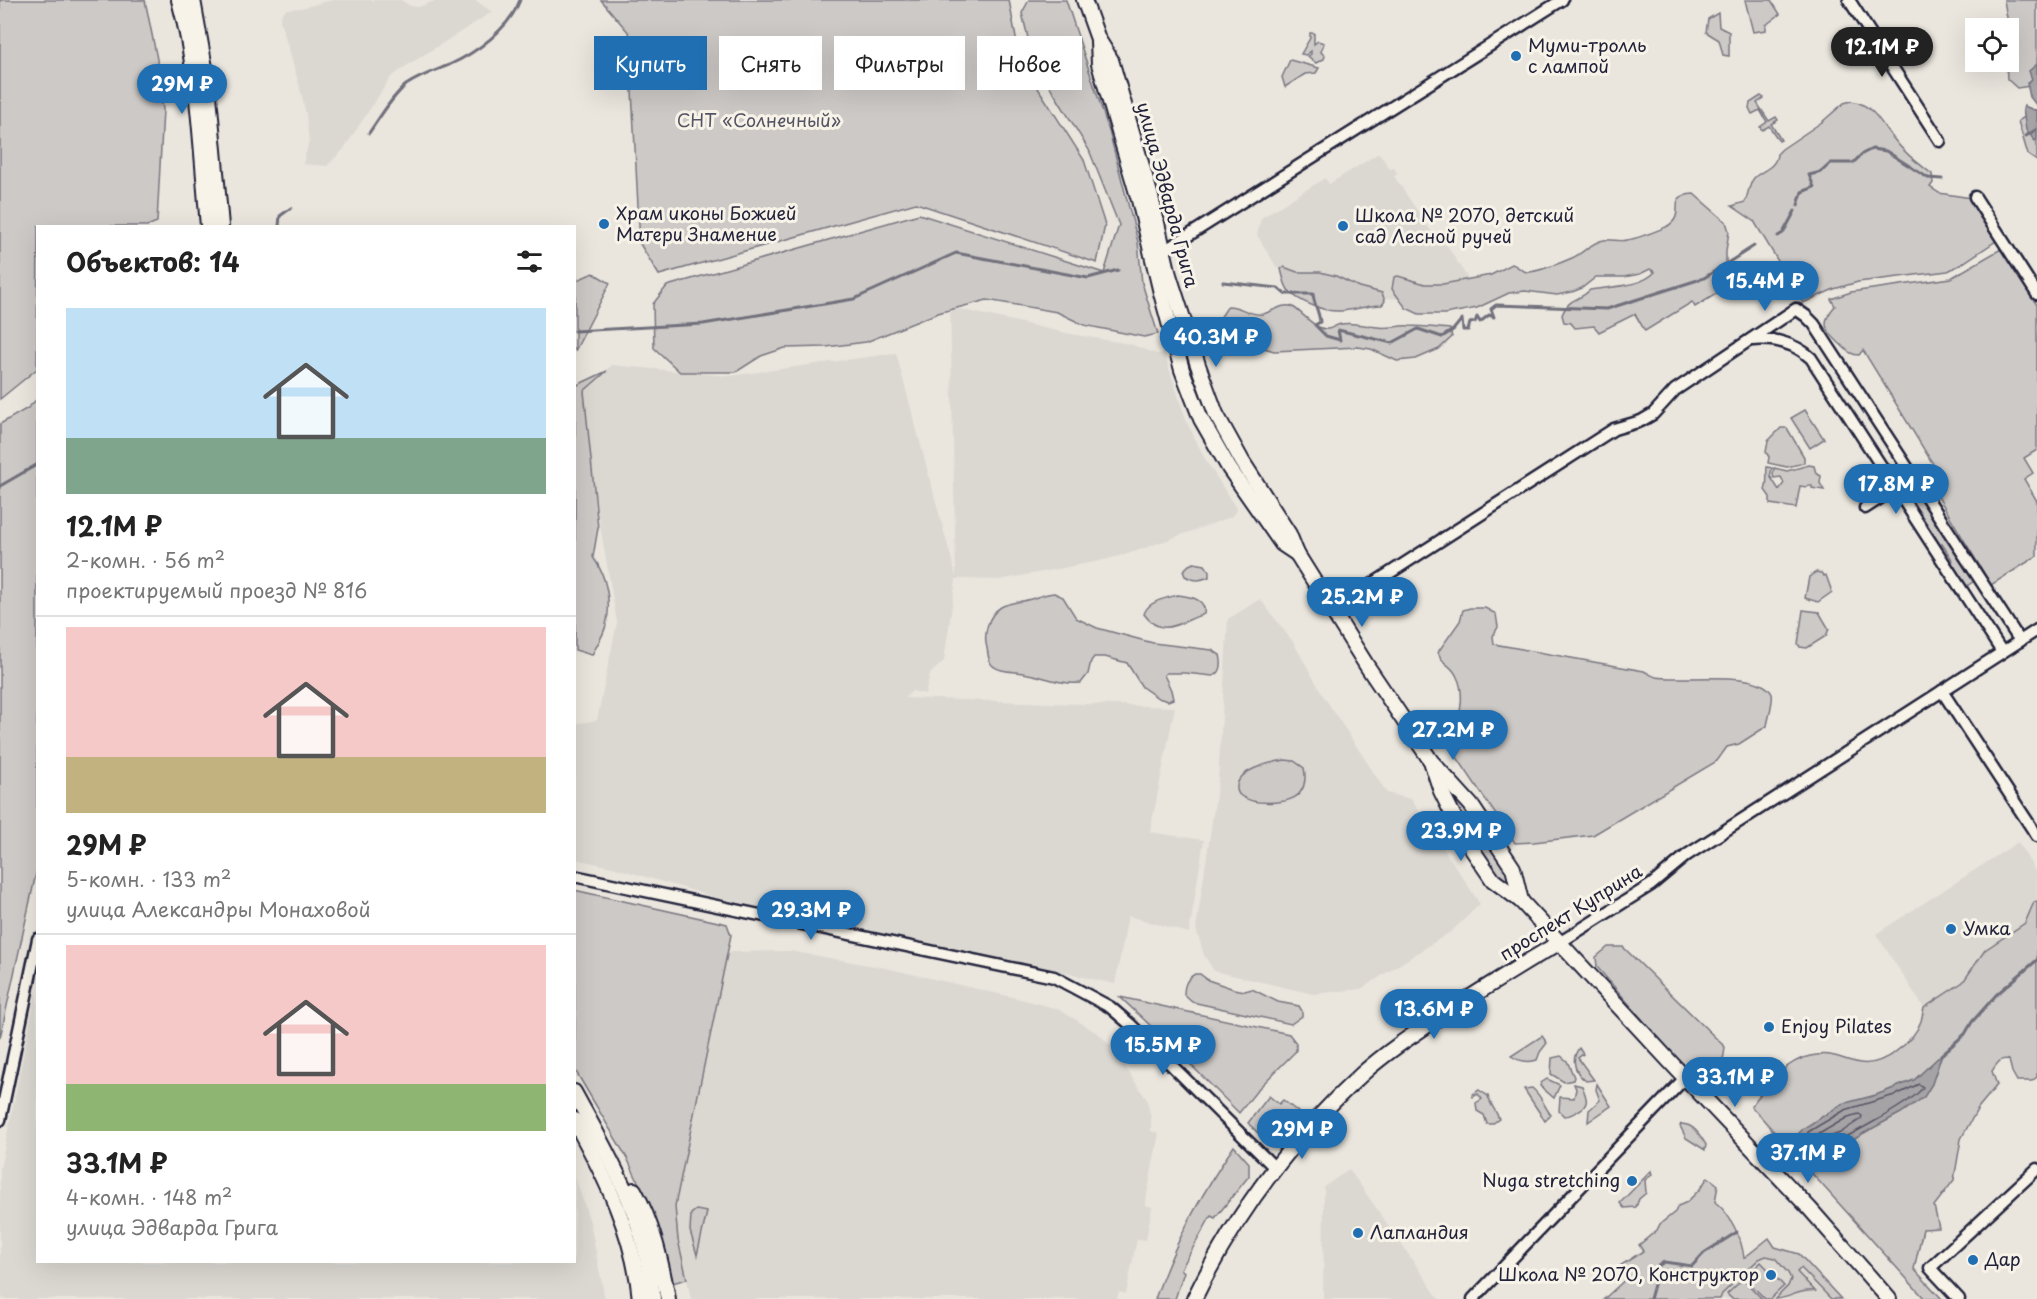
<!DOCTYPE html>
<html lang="ru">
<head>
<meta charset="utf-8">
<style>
	body { margin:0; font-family:"Playpen Sans",sans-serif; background:#f6f6f6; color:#222; height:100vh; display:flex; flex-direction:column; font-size:22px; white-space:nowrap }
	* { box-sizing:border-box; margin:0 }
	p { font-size:20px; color:#767676 }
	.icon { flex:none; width:33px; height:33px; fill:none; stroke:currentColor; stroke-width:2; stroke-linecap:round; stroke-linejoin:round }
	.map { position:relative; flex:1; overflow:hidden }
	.details { position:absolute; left:36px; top:225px; width:540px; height:1038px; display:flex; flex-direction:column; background:#fff; border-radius:0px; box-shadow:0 6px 24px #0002 }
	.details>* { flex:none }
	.hud { position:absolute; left:594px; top:36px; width:570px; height:54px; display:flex; gap:12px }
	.buttons { position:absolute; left:1965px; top:18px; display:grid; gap:12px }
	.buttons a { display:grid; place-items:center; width:54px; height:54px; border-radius:0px; background:#fff; box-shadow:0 6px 24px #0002; font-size:30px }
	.price { position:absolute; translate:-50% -51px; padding:0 14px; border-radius:21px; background:#1f6fb2; color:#fff; font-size:20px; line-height:39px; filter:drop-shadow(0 2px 3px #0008) }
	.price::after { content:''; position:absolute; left:50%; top:36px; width:18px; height:14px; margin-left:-9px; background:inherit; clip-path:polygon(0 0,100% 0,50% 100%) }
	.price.current { background:#222; color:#fff }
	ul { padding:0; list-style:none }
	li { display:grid; align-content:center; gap:12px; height:318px; padding:0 30px }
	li+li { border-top:2px solid #e0e0e0 }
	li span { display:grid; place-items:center; height:186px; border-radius:0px; color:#555 }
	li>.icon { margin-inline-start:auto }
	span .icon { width:108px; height:108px; fill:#fffc; stroke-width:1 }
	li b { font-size:26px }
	h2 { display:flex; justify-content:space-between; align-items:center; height:72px; padding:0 30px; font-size:26px }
	.chip { padding:0 21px; border-radius:0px; background:#fff; box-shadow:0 6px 24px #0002; font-size:21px; line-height:54px }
	.chip.current { background:#1f6fb2; color:#fff }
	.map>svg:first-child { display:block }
	.built { fill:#dbd8d2 }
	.green { fill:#cdc9c6; stroke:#787680; stroke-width:1.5 }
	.water { fill:#a6a3a6; stroke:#716f7b; stroke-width:1.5 }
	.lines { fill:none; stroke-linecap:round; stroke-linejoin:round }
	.shore { stroke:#575666; stroke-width:1.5 }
	.stream { stroke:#716f7b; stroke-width:3 }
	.street-casing { stroke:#22223b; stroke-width:15 }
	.secondary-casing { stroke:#22223b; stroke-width:18 }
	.street { stroke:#f7f3e8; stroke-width:10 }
	.secondary { stroke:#f7f3e8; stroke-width:14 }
	.poi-dot { fill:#1f6fb2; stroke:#f7f3e8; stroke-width:2 }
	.labels { text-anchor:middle; stroke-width:6; stroke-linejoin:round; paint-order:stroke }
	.poi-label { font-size:18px; fill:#22223b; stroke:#f7f3e8; text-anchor:start }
	.park-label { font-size:18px; fill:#555465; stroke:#f7f3e8 }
	.street-label { font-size:18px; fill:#22223b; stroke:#f7f3e8 }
</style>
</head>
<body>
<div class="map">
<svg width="2037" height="1299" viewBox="0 0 2037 1299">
	<rect width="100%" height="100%" fill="#eae6de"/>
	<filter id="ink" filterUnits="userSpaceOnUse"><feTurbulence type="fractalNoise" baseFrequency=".0167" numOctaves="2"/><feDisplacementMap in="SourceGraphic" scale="12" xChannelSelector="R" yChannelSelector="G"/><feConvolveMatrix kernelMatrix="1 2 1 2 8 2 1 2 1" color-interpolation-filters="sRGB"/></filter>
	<g filter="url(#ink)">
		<!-- built -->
		<g class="built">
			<polygon points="332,0 401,0 410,6 418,7 438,0 475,0 492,12 408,65 391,77 343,150 327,166 303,164 309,141 306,115 300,88 280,20 282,13 287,9 301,8"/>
			<polygon points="1379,153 1390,169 1394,168 1398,174 1394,176 1414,206 1435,237 1440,234 1480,298 1398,299 1348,295 1277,268 1257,235 1261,218 1325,178 1329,184"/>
			<polygon points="950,307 1071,334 1130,344 1157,354 1164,353 1187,422 1204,457 1237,510 1231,517 1134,552 1100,561 1000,580 956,579 944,661 930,674 925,694 912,691 905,698 1175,707 1150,832 1204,840 1189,933 1128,916 1115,984 714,897 612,867 575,859 575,724 597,720 617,622 577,395 612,365 729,376 896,353 956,576"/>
			<polygon points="1260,599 1293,642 1323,695 1387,793 1411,799 1480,904 1452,931 1361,989 1313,994 1214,971 1204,955 1196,929 1218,781 1228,619"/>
			<polygon points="2018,842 2037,874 2037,901 2034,902 2025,923 1985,950 1963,982 1924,1008 1876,934"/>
			<polygon points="790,951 886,968 1025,1000 1058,1009 1099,1034 1112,1047 1147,1100 1151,1118 1151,1131 1159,1133 1145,1205 1152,1207 1146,1240 1137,1239 1126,1294 1119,1292 1117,1299 691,1299 678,1240 675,1206 727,952"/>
			<polygon points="37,988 38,1262 574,1262 575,1176 590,1222 605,1299 3,1299 0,1293 0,1169"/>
			<polygon points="1349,1169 1427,1281 1439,1299 1323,1299 1324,1187"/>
			<polygon points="1769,1238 1775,1247 1799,1254 1841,1299 1700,1299"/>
		</g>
		<!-- green -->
		<g class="green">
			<polygon points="0,0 145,0 157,59 163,110 157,222 147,226 38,226 37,369 0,399"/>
			<polygon points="601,0 1009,0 1020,60 1084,160 1105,225 1097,263 916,203 659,275 640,244 629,33"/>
			<polygon points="1029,0 1066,0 1109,131 1138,242 1142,283 1158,334 1144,337 1084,325 1057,312 987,300 938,313 866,342 826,347 785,348 761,356 736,372 680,372 654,348 653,304 667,286 919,214 1104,273 1119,225 1089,150 1033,59 1022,13"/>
			<polygon points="1745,0 1771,0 1780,14 1766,25 1766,30 1753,32"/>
			<polygon points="2004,0 2037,0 2037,85 2017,88 2007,79 2006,62 2008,62 2008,24"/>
			<polygon points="1718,13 1719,27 1729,32 1729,56 1723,55 1719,40 1706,32 1708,19"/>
			<polygon points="1310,33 1314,33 1314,44 1318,41 1324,43 1321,52 1325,56 1324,59 1316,63 1308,56 1311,54 1311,51 1306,55 1301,54 1310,38"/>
			<polygon points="1290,60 1319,68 1316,73 1305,74 1285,87 1282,77"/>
			<polygon points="1761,96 1764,98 1757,103 1769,121 1776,117 1778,120 1771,124 1781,140 1779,141 1769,126 1762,130 1760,127 1767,122 1760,110 1752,114 1749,108 1750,103"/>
			<path d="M1851,101C1873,104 1880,123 1893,138C1904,153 1918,163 1932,174L1933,183L1930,187L1939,193L1971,198L1976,211L1996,241L1960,265L1948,271L1858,282L1834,289L1803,303L1754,221L1732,206L1745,202C1748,195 1749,184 1754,178C1762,170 1776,168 1777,154L1782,149L1822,122L1844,103Z"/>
			<polygon points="2037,109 2037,161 2028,155 2018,121"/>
			<path d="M1694,194L1726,222L1729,231L1726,251V261L1731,285L1695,307L1692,302L1645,331L1635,314L1599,332L1594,326L1575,328L1571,323L1564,322L1562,315C1569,297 1578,302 1590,290C1610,286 1640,288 1655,272L1650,269L1640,274L1624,277H1596L1582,288L1572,292L1557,295L1525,291L1509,293L1477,308L1445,314H1419L1406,308L1392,289L1394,277L1398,276L1425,284H1443L1491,275L1512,264C1518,266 1522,272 1528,272C1538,272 1563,262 1572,258C1584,253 1591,242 1604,240C1612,239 1620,242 1627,240C1640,238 1654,232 1666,227C1690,214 1662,196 1694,194Z"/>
			<path d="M2001,249L2037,305V450L2024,458L2033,473L2024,479L2037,501V556L1991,585L1931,485L1941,477L1863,350L1859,355C1850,355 1846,349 1839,343C1824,329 1821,322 1835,306L1831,299L1851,292L1951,278Z"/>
			<path d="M1284,267L1297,272H1320L1336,276L1359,287L1382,293L1385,301L1382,305C1368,305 1355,310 1340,311C1325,312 1299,302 1289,291C1284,285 1283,276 1281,269Z"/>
			<polygon points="593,273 610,283 575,351 575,281"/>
			<path d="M1228,306C1241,306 1249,316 1263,314C1272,312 1284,302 1293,307C1303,313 1315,330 1328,329C1332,328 1336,325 1341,324C1354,322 1365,326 1377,327C1388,329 1399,325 1409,326C1423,326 1437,328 1450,329L1452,337L1439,349L1416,359L1397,361L1371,349L1358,347L1274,351L1261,347L1234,328L1221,323L1220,318Z"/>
			<path d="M607,371L584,391L598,528L593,557C606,575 612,603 606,625C604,635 596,646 592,655L575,650V386Z"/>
			<polygon points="37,399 37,869 0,1038 0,424 28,408"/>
			<polygon points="1805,410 1824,439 1810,448 1791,418"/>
			<polygon points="1781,428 1787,428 1804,457 1804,463 1787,467 1768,463 1769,457 1766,452 1768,441"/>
			<path d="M1809,465L1814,466L1816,473L1821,476L1820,483L1824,490L1812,488V486L1808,485L1807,487L1800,486L1796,508L1770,504V497L1765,490C1768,484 1766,474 1767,467L1772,468L1770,476L1779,490L1784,483L1781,477L1774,478L1773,475L1774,468L1787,471Z"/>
			<polygon points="1920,493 1977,579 1964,588 1950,564 1953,561 1942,544 1938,546 1927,529 1928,527 1913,503 1907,502"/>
			<path d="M1194,563L1205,565L1209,571V577C1199,581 1194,581 1185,576L1183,571L1189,565Z"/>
			<polygon points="1816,572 1821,573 1824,576 1826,575 1832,592 1818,602 1805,598 1809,577"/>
			<path d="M1054,593L1063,597L1076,618L1097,628L1153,643L1212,650L1220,655C1222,663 1222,673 1213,676L1185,673H1166L1164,675L1171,690L1173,699L1168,701L1158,698L1142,687L1127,663L1105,657H1094L1091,661L1088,674L1081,683C1060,685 1043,676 1023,673C1013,671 999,672 992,665C988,661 988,653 987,648C983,634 988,615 1001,607C1009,603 1019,602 1027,600C1037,598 1043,594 1054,593Z"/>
			<path d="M1178,595C1189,597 1207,598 1204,614C1181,621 1162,640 1144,614C1148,601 1166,598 1178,595Z"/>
			<path d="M1470,608H1485L1496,614L1498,627L1493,636L1494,644L1644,671C1648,673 1652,676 1656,677C1680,682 1760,668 1772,694C1774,699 1768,719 1767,726L1739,744L1727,747L1717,761L1593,835L1534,842L1515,843L1452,750C1455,727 1468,699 1457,677C1451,663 1443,667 1438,652L1460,621L1463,610Z"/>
			<polygon points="1803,610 1819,612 1829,629 1826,636 1807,648 1800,647 1798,644"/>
			<path d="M1285,760L1294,761L1304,768C1306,777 1305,787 1299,794C1288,805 1253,805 1241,796C1238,794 1237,790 1237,788C1236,770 1271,762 1285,760Z"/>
			<path d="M1457,801L1463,805L1505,865L1509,877L1506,882C1492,871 1453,817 1457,801Z"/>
			<polygon points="574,890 727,924 731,935 675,1206 678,1240 687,1279 672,1283 663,1244 649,1205 627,1158 575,1070"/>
			<path d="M2037,901V1077L2032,1081H2017L2012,1072L2009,1060C2000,1057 1997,1064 1992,1071L1997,1085L1978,1108L1961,1139L1954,1180L1934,1206L1939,1228L1923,1229L1914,1269L1942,1299H1925L1751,1106C1767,1086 1783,1062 1810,1056C1832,1051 1839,1059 1860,1063C1882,1067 1914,1042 1921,1021C1922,1017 1923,1012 1924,1008L1963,982L1985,950L2025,923L2034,902Z"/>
			<path d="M1608,947H1623L1725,1047C1723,1069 1719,1073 1697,1077L1680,1063L1597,967L1596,957Z"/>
			<path d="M1195,974H1200L1208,980L1234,989L1245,991L1252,989L1278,1002L1299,1006L1302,1011V1016L1291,1024L1192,1002L1184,995C1184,986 1186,979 1195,974Z"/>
			<polygon points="1120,997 1289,1034 1296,1043 1296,1051 1259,1088 1239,1113 1170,1044"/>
			<path d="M1542,1036L1547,1043L1540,1052L1537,1060C1529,1063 1518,1061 1511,1056Z"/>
			<path d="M1579,1048L1583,1054L1578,1058L1594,1080L1586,1081C1575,1073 1570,1060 1579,1048Z"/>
			<polygon points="1561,1056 1567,1061 1574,1077 1573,1080 1564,1082 1551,1074 1552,1058"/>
			<polygon points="1547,1079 1560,1085 1554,1098 1540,1086 1541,1083"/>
			<path d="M1574,1084L1582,1086C1587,1098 1590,1105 1578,1111C1572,1114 1571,1116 1564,1116L1559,1111L1560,1097L1574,1098L1576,1089Z"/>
			<polygon points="1597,1084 1611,1106 1588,1122 1589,1110 1600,1100 1596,1090"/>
			<path d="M1532,1088C1542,1096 1543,1105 1551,1115L1545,1121L1524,1089Z"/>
			<path d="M1479,1090L1488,1096C1490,1105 1496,1110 1499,1119L1492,1124H1487L1484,1115L1477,1111L1476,1103L1482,1099L1478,1094L1473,1097L1472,1095Z"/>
			<polygon points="1269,1096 1279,1104 1283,1100 1298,1112 1271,1140 1263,1138 1248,1123"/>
			<path d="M1681,1124C1694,1124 1700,1135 1706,1145L1705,1150L1686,1138L1680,1126Z"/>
			<path d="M1234,1146L1249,1163V1176L1215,1218L1211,1216L1181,1269L1184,1272L1175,1299H1155C1174,1244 1201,1194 1234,1146Z"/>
			<polygon points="1651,1171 1652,1175 1645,1180 1646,1193 1639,1199 1636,1207 1624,1208 1620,1203"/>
			<path d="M1708,1177L1718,1185L1715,1202C1730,1213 1742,1239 1744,1258L1769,1238L1775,1247L1799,1254L1841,1299H1831L1801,1268L1797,1272L1815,1291C1798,1289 1790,1299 1775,1299L1788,1286L1791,1279L1788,1273L1775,1258L1766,1256L1759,1259L1722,1294L1720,1299H1604L1628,1277L1620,1266L1643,1251L1639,1245L1657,1230L1660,1224L1675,1212L1678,1206L1687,1202L1700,1189Z"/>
			<polygon points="696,1210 707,1212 697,1255 690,1231 691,1214"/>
			<polygon points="1761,1262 1784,1286 1770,1299 1765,1299 1745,1278"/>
			<polygon points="1743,1279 1762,1299 1732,1299 1727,1294"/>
		</g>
		<!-- water -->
		<g class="water">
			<polygon points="2036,65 2037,66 2037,106 2030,97 2027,83 2032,79 2029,71"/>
			<polygon points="2024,106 2037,111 2037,139 2035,141 2026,130 2023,109"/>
			<polygon points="1942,1054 1932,1084 1924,1097 1901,1113 1864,1133 1846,1145 1817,1157 1797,1135 1804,1128 1842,1104 1876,1095 1914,1080"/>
		</g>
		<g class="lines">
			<!-- shore -->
			<g class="shore">
				<path d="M1919,1084L1923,1087C1916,1101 1837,1143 1819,1149L1807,1136L1808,1132L1845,1110L1898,1094Z"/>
				<polygon points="1859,1114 1862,1116 1861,1119 1840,1133 1822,1140 1818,1138 1819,1134 1848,1117"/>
			</g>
			<!-- stream -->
			<g class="stream">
				<path d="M369,133C380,117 391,98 406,85C419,76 434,71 449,65C476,53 509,29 520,0"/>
				<polyline points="2026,136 2037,129"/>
				<polyline points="1798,205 1802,192 1814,187 1809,175 1821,172 1831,163 1853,163 1862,154 1872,149 1886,151 1928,178 1942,179"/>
				<polyline points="279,226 280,216 291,208"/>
				<polyline points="1778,236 1783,233 1795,211"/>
				<path d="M1223,282L1278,288L1285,294H1313C1314,305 1319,311 1320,322L1315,325L1326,336L1340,340L1338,330L1392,343L1418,329L1442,337L1453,330L1462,319L1463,330H1468L1470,323L1475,322L1477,317L1480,322L1489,315L1494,317L1491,309L1496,305L1607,309L1704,278L1754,246"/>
				<polyline points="574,331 703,324 854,299 956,253 1088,278 1118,270"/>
				<polyline points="0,486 38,464"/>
				<polyline points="1941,1055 1965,1034 1972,1022 1996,995 2037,960"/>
				<polyline points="1650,1299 1655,1281 1655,1268 1664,1262 1692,1266 1704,1253 1737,1232"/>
			</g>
			<!-- street casing -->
			<g class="street-casing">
				<g id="street">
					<polyline points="1849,0 1940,141"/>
					<polyline points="1975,197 2037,294"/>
					<polyline points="1159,254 1562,0"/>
					<path d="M1752,340C1773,338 1795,343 1811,358L2002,652"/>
					<polyline points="1865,508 1913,477"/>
					<polyline points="1332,610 1614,429 1641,421 1653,414 1675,390 1796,309 1806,316 1814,324 2020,641"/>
					<polyline points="1942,691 2037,836"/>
					<polyline points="574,876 1054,977 1110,1007 1131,1025 1275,1168"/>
					<polyline points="1559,943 1651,885 1687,855 2037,630"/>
					<polyline points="0,1120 38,939"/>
					<polyline points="1473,1299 1685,1078"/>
					<polyline points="1959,1299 1930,1268 2037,1169"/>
				</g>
			</g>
			<!-- secondary casing -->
			<g class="secondary-casing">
				<g id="secondary">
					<path d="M179,0C199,73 201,151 208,226"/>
					<polyline points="193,0 208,85 221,226"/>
					<polyline points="1084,0 1098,39 1111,60 1151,197 1169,275 1198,365 1216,414 1242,461 1289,534 1297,554 1367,666 1431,761 1471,805 1513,868 1521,901"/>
					<polyline points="1098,42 1099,64 1139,200 1161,293 1182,370 1201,419 1229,468 1282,544 1297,554"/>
					<polyline points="1432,764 1441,791 1465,839 1493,880 1521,901 1674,1066 1810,1209 1889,1299"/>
					<path d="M574,1092C612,1162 647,1218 653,1299"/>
					<path d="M574,1120C605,1176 634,1234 640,1299"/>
					<path d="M634,1190C653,1224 661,1261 668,1299"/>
					<path d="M1194,1299C1235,1215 1292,1138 1362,1074C1391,1048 1425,1027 1458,1005C1491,984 1524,963 1559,943"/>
				</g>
			</g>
			<!-- street -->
			<use href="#street" class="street"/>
			<!-- secondary -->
			<use href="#secondary" class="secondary"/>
		</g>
	</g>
	<!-- markers -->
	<g class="poi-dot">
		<circle cx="1516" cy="56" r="6"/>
		<circle cx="604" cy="224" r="6"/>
		<circle cx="1343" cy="226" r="6"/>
		<circle cx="1951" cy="929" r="6"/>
		<circle cx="1769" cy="1027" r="6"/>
		<circle cx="1632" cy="1181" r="6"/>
		<circle cx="1358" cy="1233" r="6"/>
		<circle cx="1973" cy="1260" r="6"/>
		<circle cx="1771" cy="1275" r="6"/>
	</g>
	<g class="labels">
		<!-- poi labels -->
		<g class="poi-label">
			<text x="1528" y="52">Муми-тролль<tspan x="1528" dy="21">с лампой</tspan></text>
			<text x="616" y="220">Храм иконы Божией<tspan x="616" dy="21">Матери Знамение</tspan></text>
			<text x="1355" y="222">Школа № 2070, детский<tspan x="1355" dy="21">сад Лесной ручей</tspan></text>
			<text x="1963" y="935">Умка</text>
			<text x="1781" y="1033">Enjoy Pilates</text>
			<text x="1620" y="1187" text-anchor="end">Nuga stretching</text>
			<text x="1370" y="1239">Лапландия</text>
			<text x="1985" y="1266">Дар</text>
			<text x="1759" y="1281" text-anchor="end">Школа № 2070, Конструктор</text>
		</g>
		<!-- park labels -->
		<g class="park-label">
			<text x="759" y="127">СНТ «Солнечный»</text>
		</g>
		<!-- street labels -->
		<g class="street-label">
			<text transform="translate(1167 195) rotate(75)" y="6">улица Эдварда Грига</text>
			<text transform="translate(1571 913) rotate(-32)" y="6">проспект Куприна</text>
		</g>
	</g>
</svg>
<div class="buttons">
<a><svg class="icon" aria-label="locate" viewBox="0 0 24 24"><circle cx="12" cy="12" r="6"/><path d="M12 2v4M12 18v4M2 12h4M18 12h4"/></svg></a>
</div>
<b class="price current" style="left:1882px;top:78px">12.1M ₽</b>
<b class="price" style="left:182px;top:115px">29M ₽</b>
<b class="price" style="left:1765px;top:312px">15.4M ₽</b>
<b class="price" style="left:1216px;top:368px">40.3M ₽</b>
<b class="price" style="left:1896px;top:515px">17.8M ₽</b>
<b class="price" style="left:1362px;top:628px">25.2M ₽</b>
<b class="price" style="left:1453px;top:761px">27.2M ₽</b>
<b class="price" style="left:1461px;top:862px">23.9M ₽</b>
<b class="price" style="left:811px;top:941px">29.3M ₽</b>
<b class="price" style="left:1434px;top:1040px">13.6M ₽</b>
<b class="price" style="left:1163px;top:1076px">15.5M ₽</b>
<b class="price" style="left:1735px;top:1108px">33.1M ₽</b>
<b class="price" style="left:1302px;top:1160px">29M ₽</b>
<b class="price" style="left:1808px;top:1184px">37.1M ₽</b>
<div class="hud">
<a class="chip current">Купить</a>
<a class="chip">Снять</a>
<a class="chip">Фильтры</a>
<a class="chip">Новое</a>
</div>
<section class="details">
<h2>Объектов: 14<svg class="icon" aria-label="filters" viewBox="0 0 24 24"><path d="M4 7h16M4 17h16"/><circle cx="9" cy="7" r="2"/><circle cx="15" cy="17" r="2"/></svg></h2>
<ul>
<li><span style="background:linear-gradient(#bfe0f5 70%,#7fa58c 0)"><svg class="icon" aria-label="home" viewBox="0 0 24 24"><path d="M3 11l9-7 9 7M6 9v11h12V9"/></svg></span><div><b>12.1M ₽</b><p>2-комн. · 56 m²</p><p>проектируемый проезд № 816</p></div></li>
<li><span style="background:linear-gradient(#f6c9c9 70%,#c2b280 0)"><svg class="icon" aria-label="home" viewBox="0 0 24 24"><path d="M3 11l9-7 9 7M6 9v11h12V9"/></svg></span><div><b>29M ₽</b><p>5-комн. · 133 m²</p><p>улица Александры Монаховой</p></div></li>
<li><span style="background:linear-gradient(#f6c9c9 75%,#8fb573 0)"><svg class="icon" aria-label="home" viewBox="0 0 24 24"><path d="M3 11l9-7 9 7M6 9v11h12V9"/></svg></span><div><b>33.1M ₽</b><p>4-комн. · 148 m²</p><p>улица Эдварда Грига</p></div></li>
</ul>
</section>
</div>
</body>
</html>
